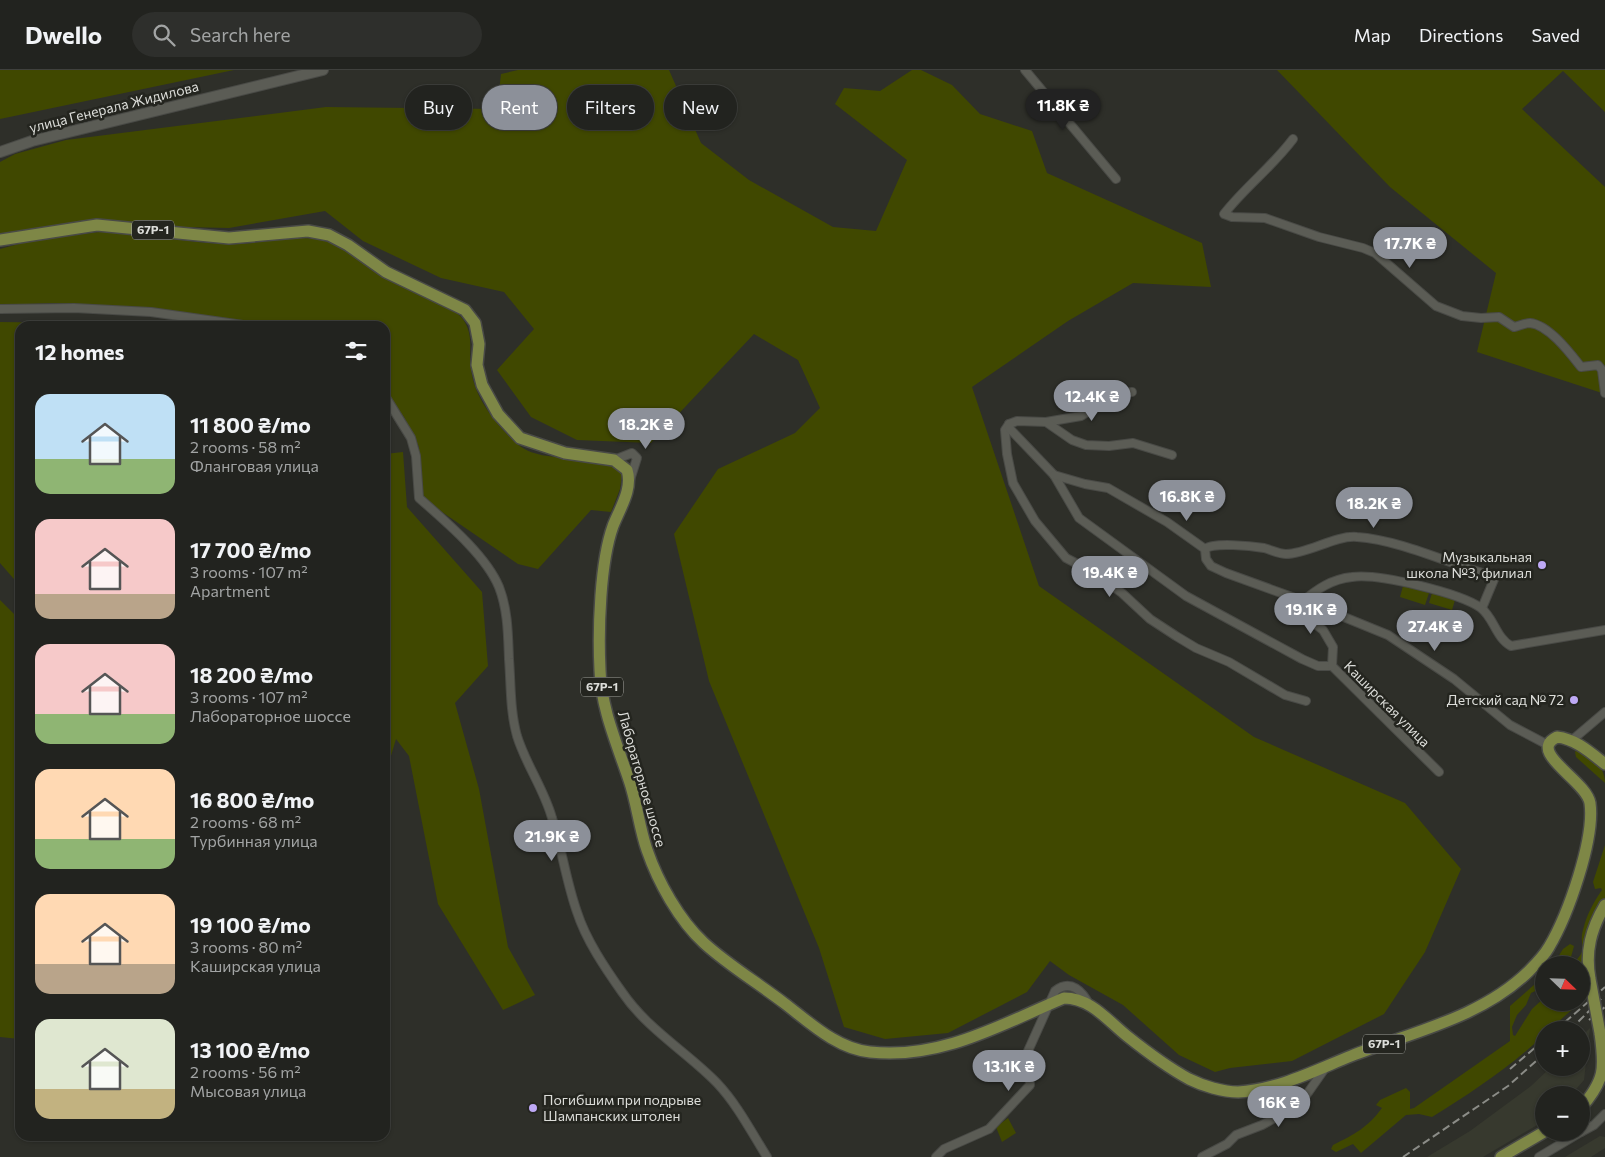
<!DOCTYPE html>
<html lang="en">
<head>
<meta charset="utf-8">
<style>
	body { margin:0; font-family:Commissioner,sans-serif; background:#2e2f2c; color:#f1f3f6; height:100vh; display:flex; flex-direction:column; font-size:19px; white-space:nowrap }
	* { box-sizing:border-box; margin:0 }
	p { font-size:16px; color:#a2a4a4 }
	.icon { flex:none; width:28px; height:28px; fill:none; stroke:currentColor; stroke-width:2; stroke-linecap:round; stroke-linejoin:round }
	.map { position:relative; flex:1; overflow:hidden }
	.details { position:absolute; left:15px; top:251px; width:375px; height:820px; display:flex; flex-direction:column; background:#22231f; border-radius:15px; box-shadow:0 1px 4px #0004,0 0 0 1px #3f403d }
	.details>* { flex:none }
	.banner { position:absolute; left:405px; top:15px; width:475px; height:45px; display:flex; gap:10px }
	.needle { width:32px; rotate:113deg }
	.buttons { position:absolute; left:1535px; top:886px; display:grid; gap:10px }
	.buttons a { display:grid; place-items:center; width:55px; height:55px; border-radius:50%; background:#22231f; box-shadow:0 1px 4px #0004,0 0 0 1px #3f403d; font-size:25px }
	.price { position:absolute; translate:-50% -42px; padding:0 11px; border-radius:18px; background:#8c9099; color:#fff; font-size:16px; line-height:32px; filter:drop-shadow(0 1px 2px #0008) }
	.price::after { content:''; position:absolute; left:50%; top:30px; width:15px; height:11px; margin-left:-8px; background:inherit; clip-path:polygon(0 0,100% 0,50% 100%) }
	.price.active { background:#222; color:#fff }
	ul { padding:0; list-style:none }
	li { display:flex; align-items:center; gap:15px; height:125px; padding:0 20px }
	li span { display:grid; place-items:center; flex:none; width:140px; height:100px; border-radius:15px; color:#555 }
	li>.icon { margin-inline-start:auto }
	span .icon { width:60px; height:60px; fill:#fffc; stroke-width:1 }
	li b { font-size:21px }
	h2 { display:flex; justify-content:space-between; align-items:center; height:60px; padding:0 20px; font-size:21px }
	.tag { padding:0 18px; border-radius:22px; background:#22231f; box-shadow:0 1px 4px #0004,0 0 0 1px #3f403d; font-size:18px; line-height:45px }
	.tag.active { background:#8c9099; color:#fff }
	header { display:flex; align-items:center; gap:30px; box-sizing:border-box; height:70px; padding:0 25px; background:#22231f; border-bottom:1px solid #3f403d }
	header strong { font-size:24px }
	nav { display:flex; gap:28px; margin-inline-start:auto; font-size:18px }
	.search { width:350px; height:45px; background:#2e2f2c; display:flex; align-items:center; gap:12px; box-sizing:border-box; padding:0 18px; border-radius:28px; color:#a2a4a4; font-size:19px }
	.map>svg:first-child { display:block }
	.built { fill:#37392e }
	.green { fill:#404800 }
	.lines { fill:none; stroke-linecap:round; stroke-linejoin:round }
	.street-casing { stroke:#494a46; stroke-width:10 }
	.secondary-casing { stroke:#494a46; stroke-width:12 }
	.primary-casing { stroke:#494a46; stroke-width:14 }
	.street { stroke:#5b5c55; stroke-width:8 }
	.secondary { stroke:#5b5c55; stroke-width:10 }
	.primary { stroke:#7e8746; stroke-width:11 }
	.rail { stroke:#8b8c87; stroke-width:2; stroke-dasharray:8 4; stroke-linecap:butt }
	.primary-bridge-casing { stroke:#494a46; stroke-width:14; stroke-linecap:butt }
	.primary-bridge { stroke:#7e8746; stroke-width:11 }
	.poi-dot { fill:#bea9f5; stroke:#24251f; stroke-width:2 }
	.labels { text-anchor:middle; stroke-width:5; stroke-linejoin:round; paint-order:stroke }
	.shield { fill:#24251f; stroke:#a5a6a1; stroke-width:1 }
	.shield-label { font-size:12px; font-weight:bold; fill:#dcddd9 }
	.street-label { font-size:14px; fill:#dcddd9; stroke:#24251f }
	.poi-label { font-size:14px; fill:#dcddd9; stroke:#24251f; text-anchor:end }
</style>
</head>
<body>
<header>
<strong>Dwello</strong>
<div class="search"><svg class="icon" aria-label="search" viewBox="0 0 24 24"><circle cx="10" cy="10" r="6"/><path d="M15 15l6 6"/></svg>Search here</div>
<nav><a>Map</a><a>Directions</a><a>Saved</a></nav>
</header>
<div class="map">
<svg width="1605" height="1087" viewBox="0 0 1605 1087">
	<rect width="100%" height="100%" fill="#2e2f29"/>
	<!-- built -->
	<g class="built">
		<polygon points="1590,958 1584,1010 1571,1025 1544,1025 1544,1051 1483,1087 1427,1087 1470,1061 1531,1016 1550,998 1581,998 1581,967"/>
		<polygon points="1600,1066 1605,1067 1605,1078 1591,1087 1565,1087"/>
	</g>
	<!-- green -->
	<g class="green">
		<polygon points="0,0 234,0 0,49"/>
		<polygon points="518,0 669,0 701,73 749,110 833,157 876,161 907,90 835,34 844,18 880,21 912,0 921,0 952,15 980,44 1032,61 1047,103 1202,173 1211,217 1133,213 1068,251 972,317 1039,516 1254,667 1405,733 1461,799 1425,882 1384,944 1292,991 1230,998 1215,1002 1179,985 1123,935 1069,905 1050,891 1027,922 948,963 885,969 844,957 819,878 709,611 674,464 718,399 795,363 820,338 798,290 754,264 651,373 577,370 531,347 497,300 534,259 504,222 441,208 363,171 325,141 229,158 92,155 0,169 0,92 15,84 66,70 326,37 497,39 501,4"/>
		<polygon points="1277,0 1605,0 1605,42 1563,1 1522,39 1605,117 1605,324 1477,282 1496,203 1390,117"/>
		<path d="M99,162C142,162 184,173 227,174C261,176 296,161 328,172C344,177 357,188 370,197C384,207 398,214 413,222C427,230 452,235 462,248C475,265 468,280 471,299C474,327 495,353 515,372C547,402 602,372 622,405L620,419L611,442L591,440L538,499L518,494L423,429L418,406L419,377L404,347L385,322V256H271L153,239L54,233L0,235V179L30,171Z"/>
		<polygon points="0,252 150,254 165,256 20,256 20,516 0,493"/>
		<polygon points="403,382 407,437 482,522 488,596 455,633 479,719 508,877 535,925 503,940 438,834 409,686 396,669 385,706 385,384"/>
		<polygon points="1403,516 1429,523 1425,535 1400,527"/>
		<polygon points="1432,523 1455,530 1452,540 1429,533"/>
		<polygon points="0,530 20,550 20,969 0,967"/>
		<path d="M1578,678C1592,687 1605,697 1605,713L1576,687L1575,682Z"/>
		<path d="M1605,775V846L1591,886L1595,899L1581,921V895H1571C1591,878 1578,877 1583,860C1587,844 1593,833 1602,820L1601,818L1595,819L1593,812Z"/>
		<polygon points="1570,874 1574,876 1571,887 1564,895 1553,895 1563,879"/>
		<path d="M1544,906V917L1531,923L1526,935L1517,945L1512,957L1513,965L1515,966L1532,939L1544,928V932L1575,933V937L1549,960H1544V965C1510,997 1471,1023 1432,1047L1419,1044L1406,1045L1361,1083L1353,1074L1336,1082L1331,1079L1333,1075C1355,1064 1367,1058 1382,1038L1376,1035L1380,1030L1406,1018L1410,1022V1039L1414,1038L1510,971V936Z"/>
		<polygon points="1008,1048 1016,1063 1002,1072 996,1057"/>
	</g>
	<g class="lines">
		<!-- street casing -->
		<g class="street-casing">
			<g id="street">
				<polyline points="1025,0 1116,109"/>
				<path d="M1293,69C1272,97 1245,117 1224,144L1232,147L1265,148L1319,167L1363,178L1375,183L1436,236L1462,246L1481,248L1499,247L1514,257C1519,256 1525,253 1530,253C1549,255 1570,283 1581,297L1598,295L1602,300L1605,323"/>
				<polyline points="0,239 74,238 151,242 250,256"/>
				<path d="M385,326L411,368L416,386L419,428C445,451 486,485 499,517C508,540 508,565 509,589C511,615 510,641 517,666C526,695 544,719 552,748C562,779 566,811 577,842C586,870 605,898 622,922C648,960 687,982 717,1013C737,1034 752,1063 767,1087"/>
				<polyline points="1046,352 1081,346 1117,324 1132,322"/>
				<polyline points="1009,354 1005,360 1007,384 1013,413 1035,451 1066,488 1093,502 1122,523 1150,549 1176,566 1196,578 1229,592 1285,625 1306,631"/>
				<polyline points="1172,385 1133,373 1109,376 1086,375 1072,370 1046,352 1017,351 1009,354 1010,359 1054,405 1079,448 1186,526 1302,589 1318,596 1332,596 1439,702"/>
				<polyline points="614,390 632,383 637,388 630,410"/>
				<polyline points="1054,405 1085,414 1108,418 1167,452 1205,479 1206,489 1211,496 1226,503 1317,536 1388,565 1454,609 1510,655 1548,675"/>
				<path d="M1205,479C1213,472 1252,476 1264,478C1271,480 1280,484 1286,484C1308,484 1335,465 1357,467C1401,470 1452,495 1495,507L1482,538"/>
				<path d="M1302,532C1317,519 1332,509 1352,507C1378,503 1460,523 1481,538C1494,548 1496,568 1511,576L1605,560"/>
				<polyline points="1302,532 1310,550 1323,560 1333,577 1332,596"/>
				<polyline points="1571,671 1605,642"/>
				<polyline points="1581,1062 1594,1055 1605,1044"/>
				<path d="M936,1087L944,1079L989,1059L1030,1015L1028,981L1055,921C1071,908 1083,922 1090,936"/>
				<polyline points="1202,1087 1227,1074 1236,1065 1262,1055 1300,1034 1326,997"/>
				<polyline points="1539,1087 1581,1062"/>
			</g>
		</g>
		<!-- secondary casing -->
		<g class="secondary-casing">
			<polyline id="secondary" points="0,82 32,71 323,0"/>
		</g>
		<!-- primary casing -->
		<g class="primary-casing">
			<g id="primary">
				<path d="M0,170L97,155L229,168L308,161L329,165L348,175L386,202L465,240L475,253L479,274L477,295L482,315L498,344L520,368L565,383L614,390L627,400C633,419 620,438 613,456C600,492 598,560 600,600C601,638 617,674 629,710C637,733 639,757 647,780C658,812 679,850 704,873C728,895 758,913 784,933C809,952 837,979 870,982C941,990 1002,954 1064,928C1091,928 1108,951 1127,966C1147,982 1167,997 1189,1009C1203,1016 1223,1022 1238,1022C1277,1020 1316,1000 1351,986C1412,962 1481,948 1529,901C1536,894 1544,886 1549,877C1568,845 1595,769 1590,733C1586,710 1526,682 1557,667C1576,669 1591,683 1605,694"/>
				<path d="M1590,909C1585,881 1591,859 1605,835"/>
				<path d="M1581,1038C1605,1010 1605,999 1600,963"/>
				<polyline points="1501,1087 1544,1062"/>
			</g>
		</g>
		<!-- street -->
		<use href="#street" class="street"/>
		<!-- secondary -->
		<use href="#secondary" class="secondary"/>
		<!-- primary -->
		<use href="#primary" class="primary"/>
		<!-- rail -->
		<g class="rail">
			<polyline points="1589,950 1605,937"/>
			<polyline points="1556,960 1605,917"/>
			<polyline points="1570,960 1604,926"/>
			<polyline points="1510,999 1544,970"/>
			<polyline points="1403,1087 1508,1016 1544,984"/>
		</g>
		<!-- primary-bridge casing -->
		<g class="primary-bridge-casing">
			<polyline id="primary-bridge" points="1590,909 1600,963"/>
		</g>
		<!-- primary-bridge -->
		<use href="#primary-bridge" class="primary-bridge"/>
	</g>
	<!-- markers -->
	<g class="poi-dot">
		<circle cx="1542" cy="495" r="5"/>
		<circle cx="1574" cy="630" r="5"/>
		<circle cx="533" cy="1038" r="5"/>
	</g>
	<g class="labels">
		<!-- shield labels -->
		<g class="shield">
			<rect x="132" y="150.5" width="42" height="19" rx="4"/>
			<rect x="581" y="607.5" width="42" height="19" rx="4"/>
			<rect x="1363" y="964.5" width="42" height="19" rx="4"/>
		</g>
		<g class="shield-label">
			<text x="153" y="164">67Р-1</text>
			<text x="602" y="621">67Р-1</text>
			<text x="1384" y="978">67Р-1</text>
		</g>
		<!-- street labels -->
		<g class="street-label">
			<text transform="translate(114 37) rotate(-14)" y="5">улица Генерала Жидилова</text>
			<text transform="translate(1387 634) rotate(45)" y="5">Каширская улица</text>
			<text transform="translate(642 709) rotate(74)" y="5">Лабораторное шоссе</text>
		</g>
		<!-- poi labels -->
		<g class="poi-label">
			<text x="1532" y="492">Музыкальная<tspan x="1532" dy="16">школа №3, филиал</tspan></text>
			<text x="1564" y="635">Детский сад № 72</text>
			<text x="543" y="1035" text-anchor="start">Погибшим при подрыве<tspan x="543" dy="16">Шампанских штолен</tspan></text>
		</g>
	</g>
</svg>
<div class="buttons">
<a><svg class="needle" viewBox="-14 -14 28 28"><path d="M0-13l5 13h-10z" fill="#e53935"/><path d="M0 13l5-13h-10z" fill="#a2a4a4"/></svg></a>
<a>+</a>
<a>−</a>
</div>
<b class="price active" style="left:1063px;top:61px">11.8K ₴</b>
<b class="price" style="left:1410px;top:199px">17.7K ₴</b>
<b class="price" style="left:1092px;top:352px">12.4K ₴</b>
<b class="price" style="left:646px;top:380px">18.2K ₴</b>
<b class="price" style="left:1187px;top:452px">16.8K ₴</b>
<b class="price" style="left:1374px;top:459px">18.2K ₴</b>
<b class="price" style="left:1110px;top:528px">19.4K ₴</b>
<b class="price" style="left:1311px;top:565px">19.1K ₴</b>
<b class="price" style="left:1435px;top:582px">27.4K ₴</b>
<b class="price" style="left:552px;top:792px">21.9K ₴</b>
<b class="price" style="left:1009px;top:1022px">13.1K ₴</b>
<b class="price" style="left:1279px;top:1058px">16K ₴</b>
<div class="banner">
<a class="tag">Buy</a>
<a class="tag active">Rent</a>
<a class="tag">Filters</a>
<a class="tag">New</a>
</div>
<section class="details">
<h2>12 homes<svg class="icon" aria-label="filters" viewBox="0 0 24 24"><path d="M4 7h16M4 17h16"/><circle cx="9" cy="7" r="2"/><circle cx="15" cy="17" r="2"/></svg></h2>
<ul>
<li><span style="background:linear-gradient(#bfe0f5 65%,#8fb573 0)"><svg class="icon" aria-label="home" viewBox="0 0 24 24"><path d="M3 11l9-7 9 7M6 9v11h12V9"/></svg></span><div><b>11 800 ₴/mo</b><p>2 rooms · 58 m²</p><p>Фланговая улица</p></div></li>
<li><span style="background:linear-gradient(#f6c9c9 75%,#b9a48a 0)"><svg class="icon" aria-label="home" viewBox="0 0 24 24"><path d="M3 11l9-7 9 7M6 9v11h12V9"/></svg></span><div><b>17 700 ₴/mo</b><p>3 rooms · 107 m²</p><p>Apartment</p></div></li>
<li><span style="background:linear-gradient(#f6c9c9 70%,#8fb573 0)"><svg class="icon" aria-label="home" viewBox="0 0 24 24"><path d="M3 11l9-7 9 7M6 9v11h12V9"/></svg></span><div><b>18 200 ₴/mo</b><p>3 rooms · 107 m²</p><p>Лабораторное шоссе</p></div></li>
<li><span style="background:linear-gradient(#ffd9b3 70%,#8fb573 0)"><svg class="icon" aria-label="home" viewBox="0 0 24 24"><path d="M3 11l9-7 9 7M6 9v11h12V9"/></svg></span><div><b>16 800 ₴/mo</b><p>2 rooms · 68 m²</p><p>Турбинная улица</p></div></li>
<li><span style="background:linear-gradient(#ffd9b3 70%,#b9a48a 0)"><svg class="icon" aria-label="home" viewBox="0 0 24 24"><path d="M3 11l9-7 9 7M6 9v11h12V9"/></svg></span><div><b>19 100 ₴/mo</b><p>3 rooms · 80 m²</p><p>Каширская улица</p></div></li>
<li><span style="background:linear-gradient(#dfe7d0 70%,#c2b280 0)"><svg class="icon" aria-label="home" viewBox="0 0 24 24"><path d="M3 11l9-7 9 7M6 9v11h12V9"/></svg></span><div><b>13 100 ₴/mo</b><p>2 rooms · 56 m²</p><p>Мысовая улица</p></div></li>
</ul>
</section>
</div>
</body>
</html>
